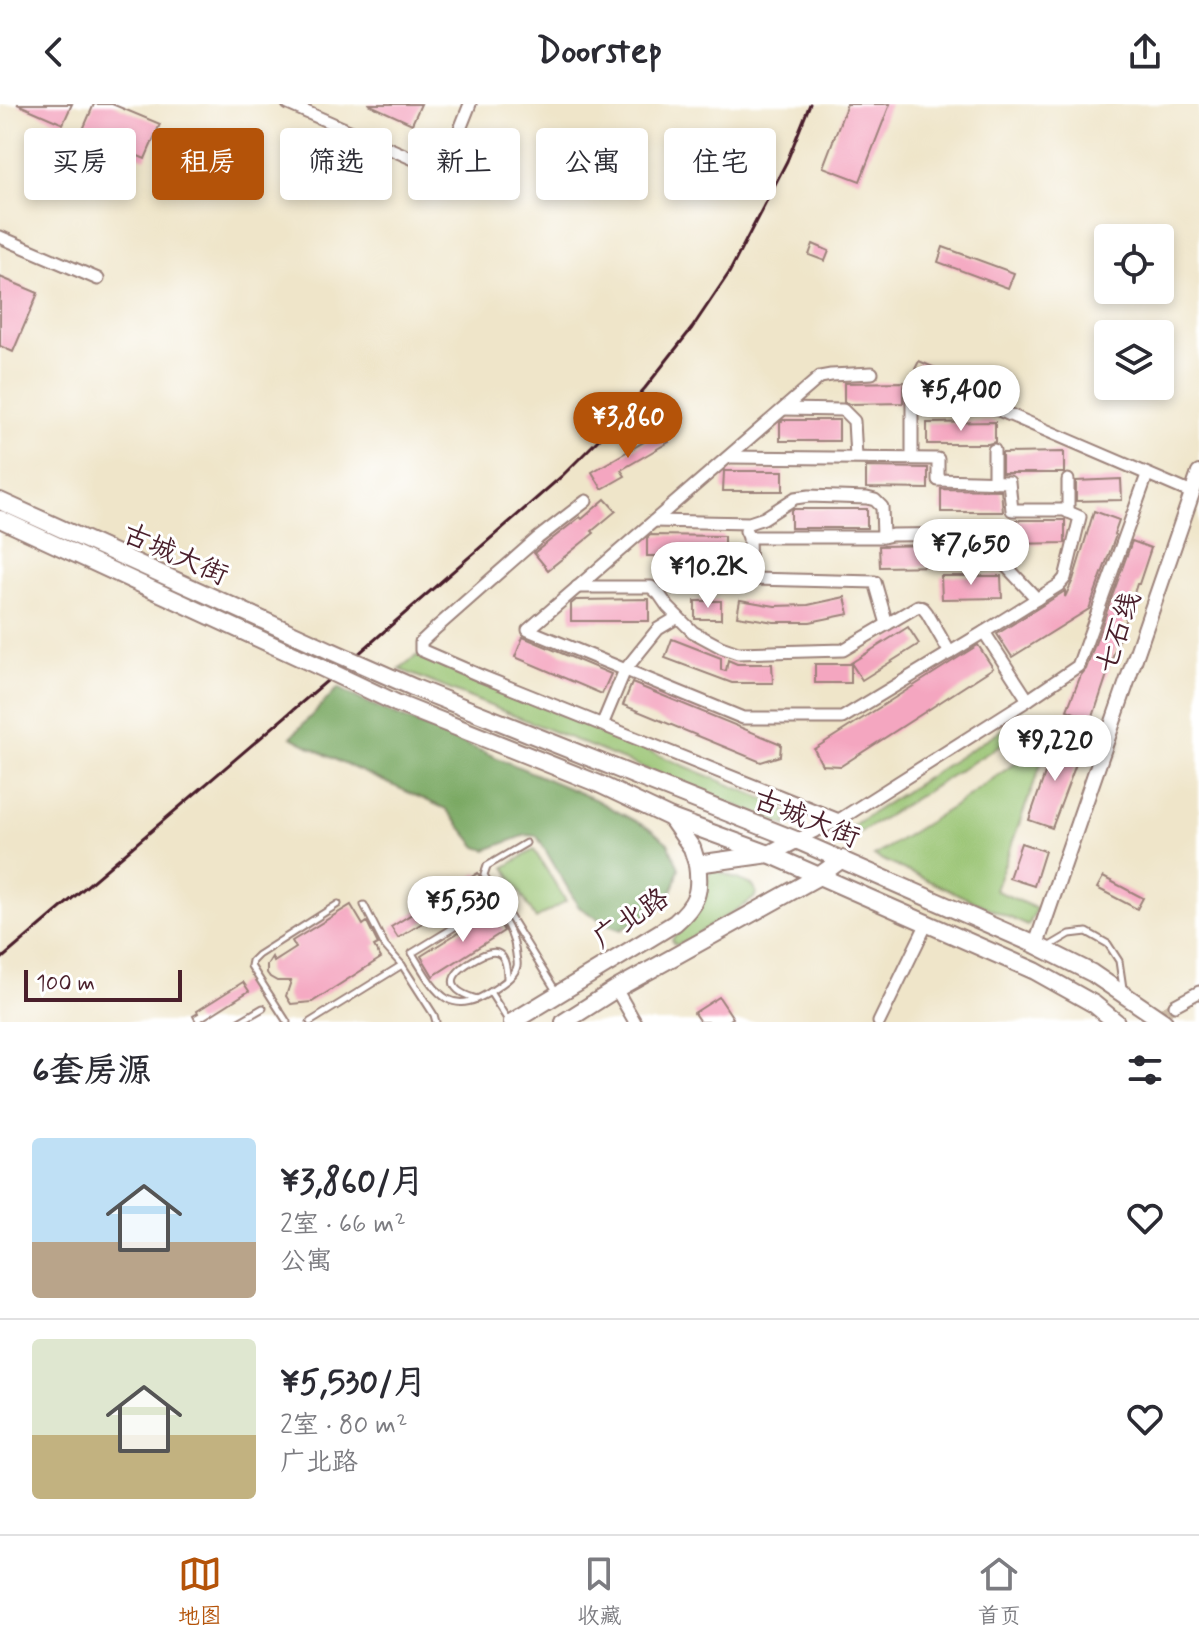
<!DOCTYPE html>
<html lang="zh">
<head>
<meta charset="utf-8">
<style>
	body { margin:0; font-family:Mynerve,"LXGW WenKai TC",sans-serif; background:#f7f7f7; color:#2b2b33; height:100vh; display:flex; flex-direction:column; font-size:30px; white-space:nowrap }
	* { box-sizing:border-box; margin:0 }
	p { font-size:26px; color:#7c7c81 }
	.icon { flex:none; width:44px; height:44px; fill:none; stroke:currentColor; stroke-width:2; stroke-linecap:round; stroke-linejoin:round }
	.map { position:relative; height:918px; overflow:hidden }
	.side { display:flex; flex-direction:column; background:#fff; flex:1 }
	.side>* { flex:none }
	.banner { position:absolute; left:24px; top:24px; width:1152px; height:72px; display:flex; gap:16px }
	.tools { position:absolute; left:1094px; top:120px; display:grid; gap:16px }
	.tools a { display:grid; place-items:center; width:80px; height:80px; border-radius:8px; background:#fff; box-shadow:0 4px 12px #0003; font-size:40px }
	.scale { position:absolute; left:24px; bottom:20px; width:158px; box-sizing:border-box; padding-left:8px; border:4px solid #4a1f2b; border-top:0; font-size:22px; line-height:28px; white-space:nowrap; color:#4a1f2b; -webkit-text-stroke:6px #fff; paint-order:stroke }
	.price { position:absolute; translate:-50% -68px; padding:0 18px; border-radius:28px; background:#fff; color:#222; font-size:26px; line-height:52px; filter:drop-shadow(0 2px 4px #0008) }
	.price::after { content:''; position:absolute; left:50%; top:48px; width:24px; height:18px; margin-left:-12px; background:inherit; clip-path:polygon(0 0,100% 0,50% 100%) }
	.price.active { background:#b45309; color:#fff }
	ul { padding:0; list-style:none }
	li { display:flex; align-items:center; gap:24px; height:200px; padding:0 32px }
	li+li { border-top:2px solid #e1e1e2 }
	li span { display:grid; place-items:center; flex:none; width:224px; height:160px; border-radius:8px; color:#555 }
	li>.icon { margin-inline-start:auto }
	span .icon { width:96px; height:96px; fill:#fffc; stroke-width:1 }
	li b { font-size:34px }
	h2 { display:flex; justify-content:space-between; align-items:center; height:96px; padding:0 32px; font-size:34px }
	.chip { padding:0 28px; border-radius:8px; background:#fff; box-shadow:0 4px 12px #0003; font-size:28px; line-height:72px }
	.chip.active { background:#b45309; color:#fff }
	header { display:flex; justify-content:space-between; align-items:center; height:104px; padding:0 32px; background:#fff; font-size:36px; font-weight:800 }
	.tab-bar { display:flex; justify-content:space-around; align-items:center; height:112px; border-top:2px solid #e1e1e2; background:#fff; font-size:22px; color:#7c7c81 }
	.tab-bar a { display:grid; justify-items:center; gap:4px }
	.tab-bar .active { color:#b45309 }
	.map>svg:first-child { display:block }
	.green { fill:#97c26f; stroke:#70704d; stroke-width:2 }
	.forest { fill:#79a862; stroke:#626446; stroke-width:2 }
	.building { fill:#f4a6c0 }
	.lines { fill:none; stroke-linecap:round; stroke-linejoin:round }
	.minor-tunnel { stroke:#cebda9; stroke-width:11; stroke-dasharray:11 5.5; stroke-linecap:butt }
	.service-casing { stroke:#9c827a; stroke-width:9 }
	.minor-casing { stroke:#9c827a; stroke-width:15 }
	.tertiary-casing { stroke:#9c827a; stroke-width:18 }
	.secondary-casing { stroke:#9c827a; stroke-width:20 }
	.primary-casing { stroke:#9c827a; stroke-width:20 }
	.service { stroke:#fff; stroke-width:5 }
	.minor { stroke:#fff; stroke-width:11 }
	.tertiary { stroke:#fff; stroke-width:14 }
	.secondary { stroke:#fff; stroke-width:16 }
	.primary { stroke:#fff; stroke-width:16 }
	.rail { stroke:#4a1f2b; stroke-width:3 }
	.primary-bridge-casing { stroke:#9c827a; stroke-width:20; stroke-linecap:butt }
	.primary-bridge { stroke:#fff; stroke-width:16 }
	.labels { text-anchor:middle; stroke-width:6; stroke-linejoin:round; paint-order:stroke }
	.street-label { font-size:28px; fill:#4a1f2b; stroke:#fff }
</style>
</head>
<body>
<header><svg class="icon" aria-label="back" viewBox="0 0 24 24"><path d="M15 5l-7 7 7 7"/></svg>Doorstep<svg class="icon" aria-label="share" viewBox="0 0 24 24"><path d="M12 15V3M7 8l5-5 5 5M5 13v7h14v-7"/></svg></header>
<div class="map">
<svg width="1199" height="918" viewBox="0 0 1199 918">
	<rect width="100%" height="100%" fill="#fff"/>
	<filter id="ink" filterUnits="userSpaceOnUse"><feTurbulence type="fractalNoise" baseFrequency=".0125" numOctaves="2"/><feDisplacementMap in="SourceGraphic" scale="16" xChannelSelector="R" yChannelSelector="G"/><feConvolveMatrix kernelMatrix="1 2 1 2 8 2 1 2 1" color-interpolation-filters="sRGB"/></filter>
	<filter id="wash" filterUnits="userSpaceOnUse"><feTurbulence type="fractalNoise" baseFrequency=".006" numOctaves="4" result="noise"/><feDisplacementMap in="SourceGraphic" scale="32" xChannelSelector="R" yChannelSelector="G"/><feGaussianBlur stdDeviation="1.8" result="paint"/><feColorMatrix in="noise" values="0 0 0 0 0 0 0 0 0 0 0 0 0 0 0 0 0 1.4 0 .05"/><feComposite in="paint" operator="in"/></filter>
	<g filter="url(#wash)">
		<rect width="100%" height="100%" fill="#efe5c9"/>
		<!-- green -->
		<g class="green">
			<polygon points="418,551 781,702 787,710 787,722 399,565"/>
			<polygon points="1022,616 1027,618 1026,625 853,733 848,734 844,731 849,724 1015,617"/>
			<polygon points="1044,639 1048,641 995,786 1037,805 1028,822 874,752 954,702"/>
			<polygon points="534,746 566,797 536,815 505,763"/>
			<path d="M713,766L718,767L752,781L756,787L755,793L749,798L682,839L677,841L673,839L672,836C676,830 681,827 686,821C700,807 706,792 707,772Z"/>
		</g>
		<!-- forest -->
		<polygon class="forest" points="338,584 361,596 594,695 652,726 668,739 679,764 675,780 665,802 621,826 608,821 579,803 537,732 526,731 486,746 477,743 446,705 338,657 291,633"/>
		<g id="blocks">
			<!-- building -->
			<g class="building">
				<polygon points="17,0 72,0 63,20"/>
				<polygon points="94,0 112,0 160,20 145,55 82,28"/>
				<polygon points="368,0 421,0 412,20"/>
				<polygon points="847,0 890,0 860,77 823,63"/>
				<polygon points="813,140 829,147 825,157 809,151"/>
				<polygon points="943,143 1014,169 1008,184 938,158"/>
				<polygon points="0,173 38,189 13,248 0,242"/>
				<polygon points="919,257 940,266 936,274 915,265"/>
				<polygon points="903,278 903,299 849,300 844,298 844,279"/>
				<polygon points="783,316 839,316 839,337 780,337 780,319"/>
				<polygon points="995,318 995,338 988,340 927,340 927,319"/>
				<polygon points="663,327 669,338 621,366 625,372 602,385 592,368"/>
				<polygon points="1064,348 1064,369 1002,369 1002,349"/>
				<polygon points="866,363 928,364 928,385 866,384"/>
				<polygon points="724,367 783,367 783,387 723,387"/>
				<polygon points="1121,375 1122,396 1076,397 1076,377"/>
				<polygon points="941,385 1001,386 1003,408 941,408"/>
				<polygon points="605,395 616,407 592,427 594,429 548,466 534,449 580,413 582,415"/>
				<polygon points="793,405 867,405 867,424 791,424 791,407"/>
				<polygon points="1094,407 1119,416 1114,430 1116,431 1089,505 1012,553 997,530 1065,487 1065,493 1073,476"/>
				<polygon points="1003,416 1065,416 1065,439 1003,440"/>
				<polygon points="650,431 724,432 724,452 647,452 647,434"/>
				<polygon points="1132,437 1151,444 1139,480 1137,480 1092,616 1067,606 1081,571 1086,565"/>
				<polygon points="940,441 940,462 880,463 879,442"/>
				<polygon points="941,472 1001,472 1002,494 942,495"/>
				<polygon points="845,493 849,510 810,518 774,518 737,512 740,496 775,502 808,501"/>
				<polygon points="649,495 649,517 571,517 571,500 576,496"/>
				<rect x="695" y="497" width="26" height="18"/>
				<polygon points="908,523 919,540 862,576 851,559"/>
				<polygon points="523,533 611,570 602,590 515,553"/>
				<polygon points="672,535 721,554 721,566 726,567 728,556 737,560 772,560 773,579 732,579 665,554"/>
				<polygon points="978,541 993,564 841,662 822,661 814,645"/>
				<rect x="815" y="560" width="36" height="19"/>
				<polygon points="632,579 781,640 780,652 761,658 623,601"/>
				<polygon points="1057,635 1082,644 1052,724 1029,716"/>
				<polygon points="1021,739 1045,747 1034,782 1009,774"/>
				<polygon points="478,769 484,781 398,834 391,823"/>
				<polygon points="1103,773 1143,794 1137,805 1097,784"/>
				<polygon points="351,801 363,821 367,818 378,840 374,842 381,854 312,898 291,900 286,892 291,877 277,877 270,873 267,869 267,861 272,853 274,858 296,844 292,837"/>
				<polygon points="493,807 504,827 433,872 421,852"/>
				<polygon points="243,878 249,887 200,918 196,918 193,912 198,909 197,907"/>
				<polygon points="719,893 733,914 727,918 700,918 694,909"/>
			</g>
		</g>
	</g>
	<g filter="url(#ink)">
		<use href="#blocks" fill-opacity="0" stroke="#9c827a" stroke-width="2"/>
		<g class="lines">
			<!-- minor-tunnel -->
			<polyline class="minor-tunnel" points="1149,918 1175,901"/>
			<!-- service casing -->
			<g class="service-casing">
				<g id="service">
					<polyline points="526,739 487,762 484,771 556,887"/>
					<path d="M494,799C504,817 514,829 516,850C516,854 518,858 517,862C515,872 503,879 496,884C449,918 435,887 412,849Z"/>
					<polyline points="364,801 385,842 402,861 434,911 436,918"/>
					<polyline points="1048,843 1070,830 1087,828 1108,840 1119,857 1123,884"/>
					<polyline points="490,888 509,918"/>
					<path d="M477,895C450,887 444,875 470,858C493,843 507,843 507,875"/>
					<polyline points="239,918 263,904"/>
					<polyline points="287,918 251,862 252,857 258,851 338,800"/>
					<polyline points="310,918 402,861"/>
				</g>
			</g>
			<!-- minor casing -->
			<g class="minor-casing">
				<g id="minor">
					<polyline points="288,0 443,68 470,0"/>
					<polyline points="0,133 98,175"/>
					<polyline points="872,269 831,271 820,273 528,526 743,614 842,614 984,528"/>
					<polyline points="973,295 1192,389"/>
					<polyline points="784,305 843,306 854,317 856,353"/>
					<polyline points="994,346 994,378"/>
					<polyline points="729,353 938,355 938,376 1009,378 1012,406 1064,406 1080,413 1065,474 1059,481 984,528 1028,596"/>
					<polyline points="912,354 912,288"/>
					<polyline points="586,397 538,434 437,523 421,538 421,546 481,572 839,716"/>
					<polyline points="1068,408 1068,376"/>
					<polyline points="654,417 749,419 764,414 795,394 809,392 867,394 875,396 882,403 883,433"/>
					<polyline points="746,427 749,433 750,475 875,478 887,520"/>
					<polyline points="749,433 883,433 892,431 978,430 984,435 989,447 997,458 1006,462 1037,495"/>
					<polyline points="577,483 651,483 659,490 668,503 693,528 721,543 738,549 843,546 918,502 923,504 927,509 950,549"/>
					<polyline points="602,621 625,566 658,525 678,513"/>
					<polyline points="796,736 839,716 1028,596 1078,562 1147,371"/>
					<polyline points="616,885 635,918"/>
					<polyline points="1175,901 1199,888"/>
					<polyline points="879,918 927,819"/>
				</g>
			</g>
			<!-- tertiary casing -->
			<g class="tertiary-casing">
				<polyline id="tertiary" points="1036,841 1199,369"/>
			</g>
			<!-- secondary casing -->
			<g class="secondary-casing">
				<g id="secondary">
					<polyline points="671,714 692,744 697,760"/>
					<path d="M512,918L675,819C697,800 701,788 697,760L769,750L796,736"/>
					<polyline points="564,918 616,885 819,772 842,755"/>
				</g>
			</g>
			<!-- primary casing -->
			<g class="primary-casing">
				<g id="primary">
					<polyline points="0,397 331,547"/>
					<polyline points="0,415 318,562"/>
					<polyline points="415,584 796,736 1036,841 1092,869 1164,918"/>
					<polyline points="396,599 599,680 671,714 769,750 1035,867 1094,900 1116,918"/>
				</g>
			</g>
			<!-- service -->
			<use href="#service" class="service"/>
			<!-- minor -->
			<use href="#minor" class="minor"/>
			<!-- tertiary -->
			<use href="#tertiary" class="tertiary"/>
			<!-- secondary -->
			<use href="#secondary" class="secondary"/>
			<!-- primary -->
			<use href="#primary" class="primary"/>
			<!-- rail -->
			<polyline class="rail" points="0,856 348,559 562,372 608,326 645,284 692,224 729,169 787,57 810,0"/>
			<!-- primary-bridge casing -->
			<g class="primary-bridge-casing">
				<g id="primary-bridge">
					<polyline points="331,547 415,584"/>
					<polyline points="318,562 396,599"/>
				</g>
			</g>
			<!-- primary-bridge -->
			<use href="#primary-bridge" class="primary-bridge"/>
		</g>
	</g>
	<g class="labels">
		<!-- street labels -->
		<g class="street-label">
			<text transform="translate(176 449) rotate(24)" y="10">古城大街</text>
			<text transform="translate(1117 528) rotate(-71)" y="10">七石线</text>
			<text transform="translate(807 713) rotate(22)" y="10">古城大街</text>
			<text transform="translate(630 813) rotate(-34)" y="10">广北路</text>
		</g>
	</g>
</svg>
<div class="tools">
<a><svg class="icon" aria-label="locate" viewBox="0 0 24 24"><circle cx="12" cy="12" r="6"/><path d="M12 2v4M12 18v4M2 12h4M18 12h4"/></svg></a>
<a><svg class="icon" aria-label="layers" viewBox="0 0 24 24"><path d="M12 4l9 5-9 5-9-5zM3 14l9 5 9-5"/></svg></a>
</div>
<div class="scale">100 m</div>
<b class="price" style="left:961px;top:329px">¥5,400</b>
<b class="price active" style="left:628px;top:356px">¥3,860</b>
<b class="price" style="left:971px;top:483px">¥7,650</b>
<b class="price" style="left:708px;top:506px">¥10.2K</b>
<b class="price" style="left:1055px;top:679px">¥9,220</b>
<b class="price" style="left:463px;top:840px">¥5,530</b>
<div class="banner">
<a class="chip">买房</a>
<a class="chip active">租房</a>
<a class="chip">筛选</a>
<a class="chip">新上</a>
<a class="chip">公寓</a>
<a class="chip">住宅</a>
</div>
</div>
<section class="side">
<h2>6套房源<svg class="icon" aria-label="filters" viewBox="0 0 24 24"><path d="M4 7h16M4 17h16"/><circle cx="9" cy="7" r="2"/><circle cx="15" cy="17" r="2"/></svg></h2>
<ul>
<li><span style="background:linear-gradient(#bfe0f5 65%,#b9a48a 0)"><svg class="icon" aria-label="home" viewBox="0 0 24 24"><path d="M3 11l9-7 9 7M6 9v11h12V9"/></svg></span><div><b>¥3,860/月</b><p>2室 · 66 m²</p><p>公寓</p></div><svg class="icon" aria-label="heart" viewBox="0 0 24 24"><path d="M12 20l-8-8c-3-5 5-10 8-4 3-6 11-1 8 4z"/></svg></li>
<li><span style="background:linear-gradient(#dfe7d0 60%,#c2b280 0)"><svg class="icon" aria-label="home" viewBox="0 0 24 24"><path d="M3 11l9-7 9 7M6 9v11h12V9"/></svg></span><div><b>¥5,530/月</b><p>2室 · 80 m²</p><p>广北路</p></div><svg class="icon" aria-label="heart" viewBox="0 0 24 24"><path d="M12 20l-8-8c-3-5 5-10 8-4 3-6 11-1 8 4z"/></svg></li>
</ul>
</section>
<nav class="tab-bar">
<a class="active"><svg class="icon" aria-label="map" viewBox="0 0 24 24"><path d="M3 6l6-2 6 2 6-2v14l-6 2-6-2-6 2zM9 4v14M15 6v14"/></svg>地图</a>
<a><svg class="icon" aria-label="saved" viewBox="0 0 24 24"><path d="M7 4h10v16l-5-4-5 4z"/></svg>收藏</a>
<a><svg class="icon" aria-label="home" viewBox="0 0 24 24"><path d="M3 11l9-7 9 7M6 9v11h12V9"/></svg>首页</a>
</nav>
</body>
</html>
